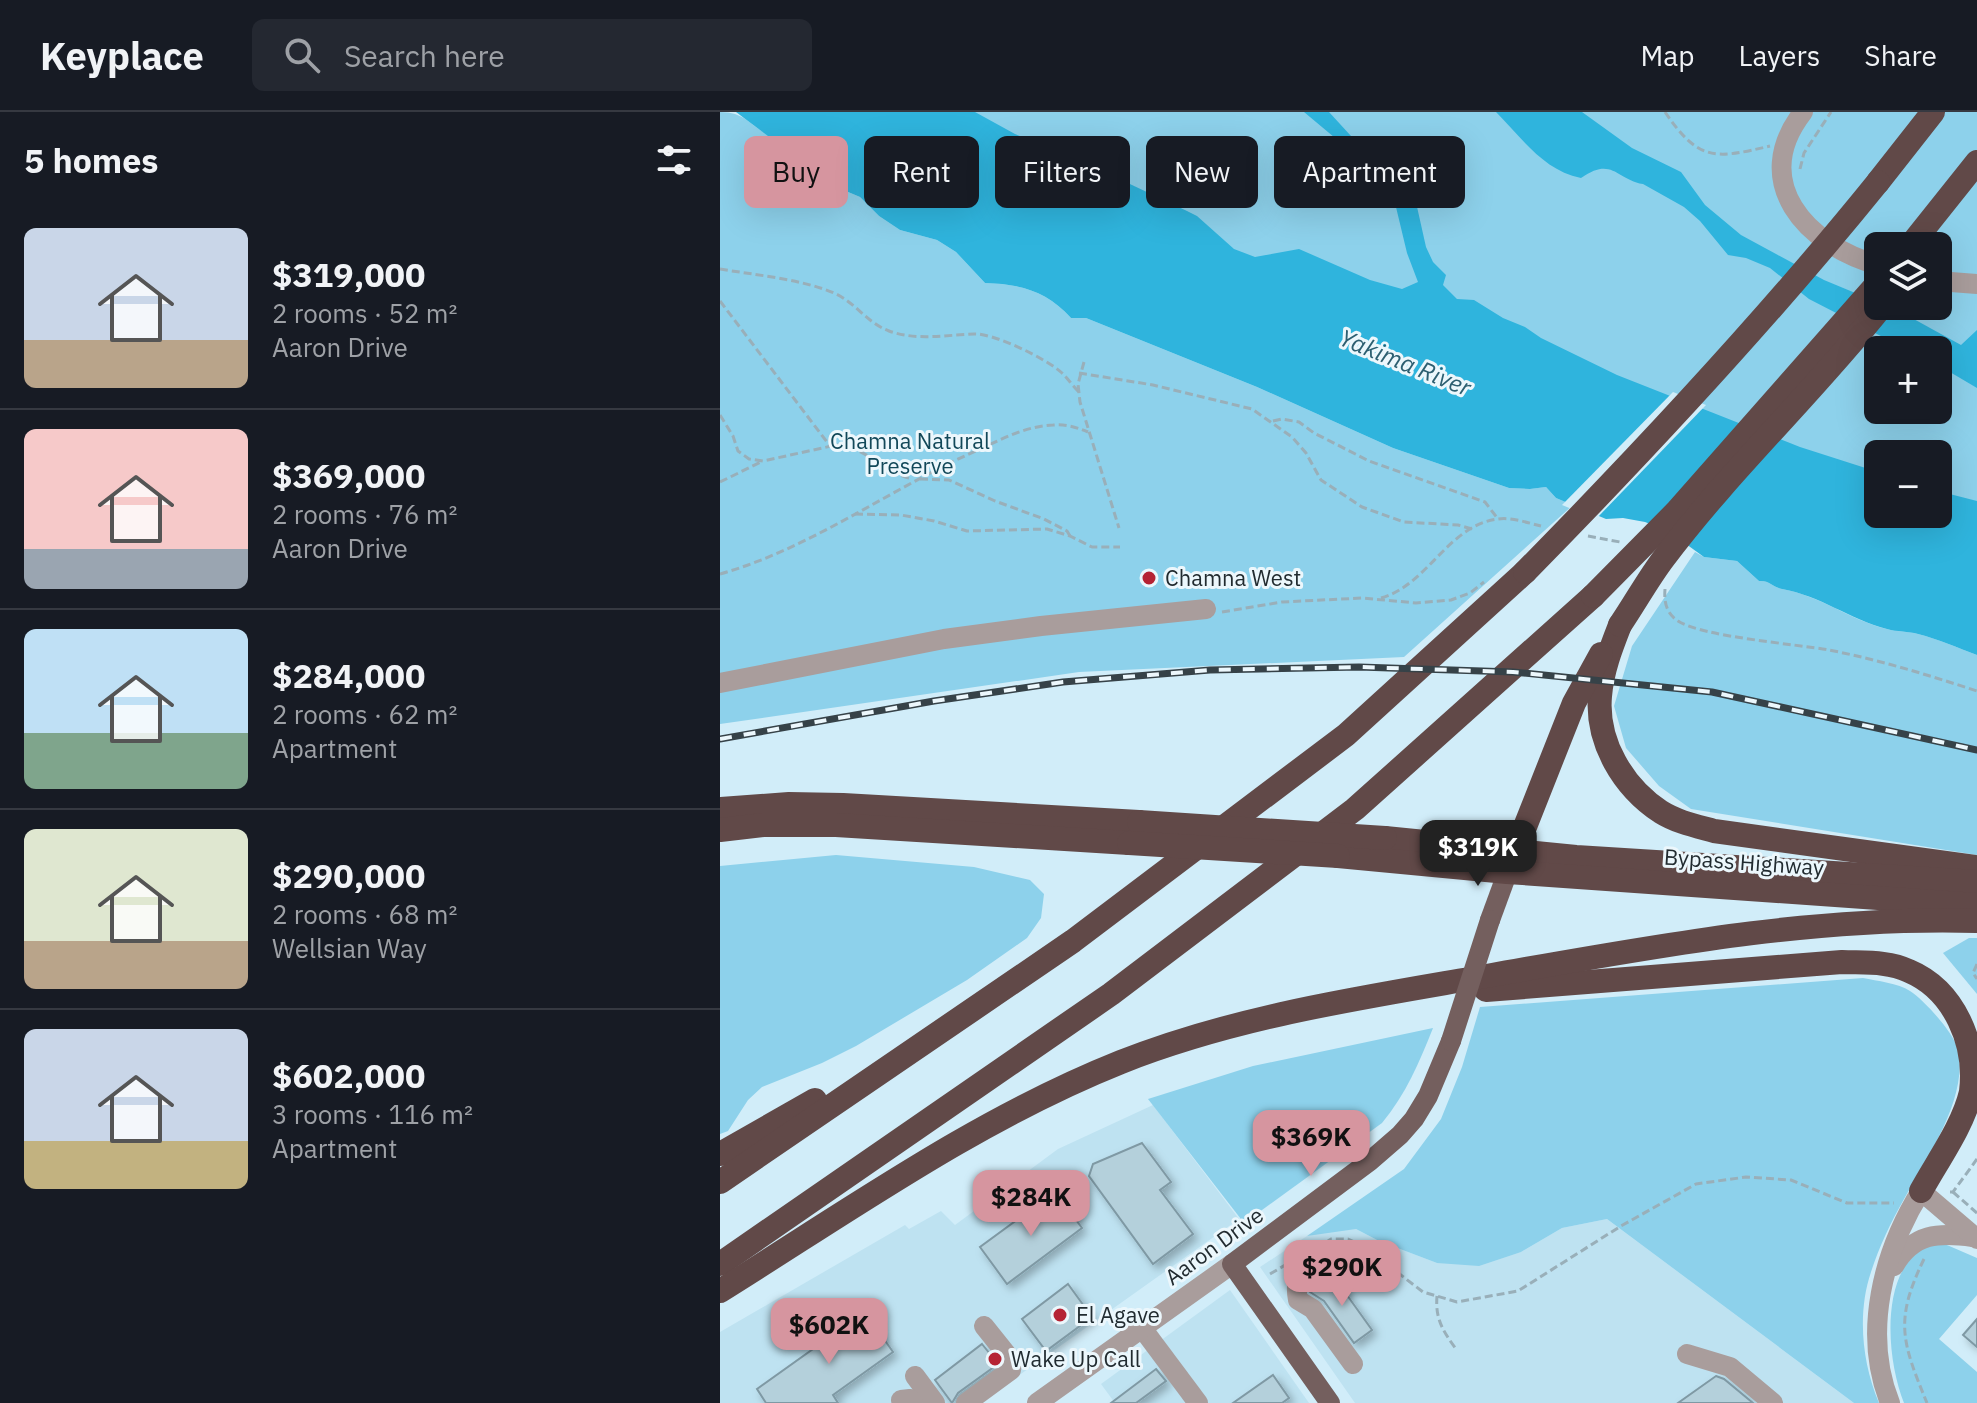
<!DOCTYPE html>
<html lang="en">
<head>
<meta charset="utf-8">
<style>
	body { margin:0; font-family:"IBM Plex Sans",sans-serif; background:#242831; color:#f1f3f6; height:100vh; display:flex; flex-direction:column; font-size:30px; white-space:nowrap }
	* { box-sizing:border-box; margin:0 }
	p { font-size:26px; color:#9ea1a6 }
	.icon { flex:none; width:44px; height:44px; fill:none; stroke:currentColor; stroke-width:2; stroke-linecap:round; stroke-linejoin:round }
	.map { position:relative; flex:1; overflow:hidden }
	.side { display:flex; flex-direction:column; background:#171b24; width:720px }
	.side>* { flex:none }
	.top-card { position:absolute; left:24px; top:24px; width:760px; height:72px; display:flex; gap:16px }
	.fabs { position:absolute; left:1144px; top:120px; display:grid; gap:16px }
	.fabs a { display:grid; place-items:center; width:88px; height:88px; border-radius:12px; background:#171b24; box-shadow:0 8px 32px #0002; font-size:40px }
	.price { position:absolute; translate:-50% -68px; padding:0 18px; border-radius:16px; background:#d6959f; color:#111; font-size:26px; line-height:52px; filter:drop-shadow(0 2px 4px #0008) }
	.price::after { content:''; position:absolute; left:50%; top:48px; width:24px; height:18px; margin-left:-12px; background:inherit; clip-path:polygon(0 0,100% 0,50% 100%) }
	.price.current { background:#222; color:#fff }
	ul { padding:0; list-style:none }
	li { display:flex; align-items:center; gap:24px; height:200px; padding:0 24px }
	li+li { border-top:2px solid #363941 }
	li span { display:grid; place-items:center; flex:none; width:224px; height:160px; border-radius:12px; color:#555 }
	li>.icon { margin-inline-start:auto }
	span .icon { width:96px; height:96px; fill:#fffc; stroke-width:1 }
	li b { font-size:34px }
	h2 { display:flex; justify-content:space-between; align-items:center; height:96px; padding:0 24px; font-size:34px }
	.pill { padding:0 28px; border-radius:12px; background:#171b24; box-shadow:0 8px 32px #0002; font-size:28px; line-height:72px }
	.pill.current { background:#d6959f; color:#111 }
	header { display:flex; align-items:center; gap:48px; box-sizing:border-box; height:112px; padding:0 40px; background:#171b24; border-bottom:2px solid #363941 }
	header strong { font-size:38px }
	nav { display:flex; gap:44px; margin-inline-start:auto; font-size:28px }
	.search { width:560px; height:72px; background:#242831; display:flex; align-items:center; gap:20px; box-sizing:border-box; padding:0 28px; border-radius:12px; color:#9ea1a6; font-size:30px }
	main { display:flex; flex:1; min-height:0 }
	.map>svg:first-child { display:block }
	.built { fill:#bee2f1 }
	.green { fill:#8dd1eb; fill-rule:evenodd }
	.water { fill:#2fb4dd }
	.pier { fill:#d1edf9 }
	.building { fill:#b4d0db; stroke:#7f99a4; stroke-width:2; filter:url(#shadow) }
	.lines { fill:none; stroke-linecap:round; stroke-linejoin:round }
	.path { stroke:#99afb9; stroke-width:3; stroke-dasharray:8 4; stroke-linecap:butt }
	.minor { stroke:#a99d9c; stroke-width:20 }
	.major { stroke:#745f5e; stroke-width:20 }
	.highway { stroke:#614948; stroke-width:24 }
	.rail-casing { stroke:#364248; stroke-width:7 }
	.rail { stroke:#ecf7fc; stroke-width:4; stroke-dasharray:12; stroke-linecap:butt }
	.major-bridge { stroke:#745f5e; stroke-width:20 }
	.highway-bridge { stroke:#614948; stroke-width:24 }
	.poi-dot { fill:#b52334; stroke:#ecf7fc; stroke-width:3 }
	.labels { text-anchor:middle; stroke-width:6; stroke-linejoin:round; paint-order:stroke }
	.park-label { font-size:22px; fill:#124859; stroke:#ecf7fc }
	.poi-label { font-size:22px; fill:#212b30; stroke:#ecf7fc; text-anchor:start }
	.street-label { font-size:22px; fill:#212b30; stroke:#ecf7fc }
	.water-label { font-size:24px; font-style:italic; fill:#2d5f71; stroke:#ecf7fc }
</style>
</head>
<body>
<header>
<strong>Keyplace</strong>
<div class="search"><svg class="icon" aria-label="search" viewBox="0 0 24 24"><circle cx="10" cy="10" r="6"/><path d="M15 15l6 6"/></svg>Search here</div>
<nav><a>Map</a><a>Layers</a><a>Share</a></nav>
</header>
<main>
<section class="side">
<h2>5 homes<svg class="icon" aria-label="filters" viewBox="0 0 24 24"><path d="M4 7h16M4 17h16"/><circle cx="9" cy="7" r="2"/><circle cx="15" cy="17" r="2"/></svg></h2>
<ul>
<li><span style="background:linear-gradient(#c9d6e8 70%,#b9a48a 0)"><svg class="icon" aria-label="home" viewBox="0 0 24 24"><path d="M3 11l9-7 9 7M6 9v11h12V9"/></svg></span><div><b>$319,000</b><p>2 rooms · 52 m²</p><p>Aaron Drive</p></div></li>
<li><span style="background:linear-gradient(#f6c9c9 75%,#9aa5b1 0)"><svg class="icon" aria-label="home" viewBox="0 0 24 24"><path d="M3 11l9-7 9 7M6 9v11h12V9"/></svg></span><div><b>$369,000</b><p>2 rooms · 76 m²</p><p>Aaron Drive</p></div></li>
<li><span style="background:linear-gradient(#bfe0f5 65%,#7fa58c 0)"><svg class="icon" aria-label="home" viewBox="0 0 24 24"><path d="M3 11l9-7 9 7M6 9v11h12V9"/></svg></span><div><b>$284,000</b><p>2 rooms · 62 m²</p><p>Apartment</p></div></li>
<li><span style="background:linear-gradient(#dfe7d0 70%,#b9a48a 0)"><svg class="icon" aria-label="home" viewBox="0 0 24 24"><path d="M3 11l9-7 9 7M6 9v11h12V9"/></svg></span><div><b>$290,000</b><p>2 rooms · 68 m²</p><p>Wellsian Way</p></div></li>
<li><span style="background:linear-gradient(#c9d6e8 70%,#c2b280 0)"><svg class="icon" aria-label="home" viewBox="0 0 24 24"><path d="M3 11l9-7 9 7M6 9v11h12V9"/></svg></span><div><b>$602,000</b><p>3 rooms · 116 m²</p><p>Apartment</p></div></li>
</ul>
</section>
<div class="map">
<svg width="1257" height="1291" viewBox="0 0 1257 1291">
	<defs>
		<filter id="shadow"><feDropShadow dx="4.5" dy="4.5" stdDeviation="4" flood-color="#0004"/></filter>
	</defs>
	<rect width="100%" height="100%" fill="#d1edf9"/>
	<!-- built -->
	<g class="built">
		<polygon points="433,993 519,1107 260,1291 0,1291 0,1220 185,1113 189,1117 221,1099 235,1113 338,1037"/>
		<polygon points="887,1107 1134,1291 635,1291 540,1155 587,1124 615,1118 636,1117 659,1129 717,1151 801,1140 842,1116"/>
		<polygon points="510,1178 589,1291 395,1291 381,1272"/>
	</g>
	<!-- green -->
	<g class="green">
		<path d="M0,0C32,0 32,23 62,25L109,72L140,85L159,104L180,118L217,128L236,140L265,171C300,172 327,179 351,206H366L537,275L673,336L789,376L810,377L826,375L836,386L853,393L684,545L359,560L0,612Z"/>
		<path d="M215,0H1257V419L1218,402V342H1158V387L557,161ZM1158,134H1218V194H1158ZM1158,238H1218V298H1158Z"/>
		<path d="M975,440L984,445L1017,449L1039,469C1049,468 1053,475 1062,477C1101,484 1130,508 1167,517C1177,520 1188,519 1198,522C1218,527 1238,536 1257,543V743L971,697L939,674L906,636L894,594L912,534Z"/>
		<polygon points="116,743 254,755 310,768 324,782 321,806 307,826 247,868 136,934 102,951 42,975 28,988 8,1019 0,1022 0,754"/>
		<polygon points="1249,826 1257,826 1257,882 1223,841"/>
		<path d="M1143,866C1157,869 1178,871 1190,879C1204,888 1232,919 1237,935C1251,982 1206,1048 1184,1087C1171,1110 1159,1135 1151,1160C1137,1201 1142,1251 1159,1291H1134L887,1107L842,1116L801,1140L759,1154L717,1151L659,1129L636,1117L587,1124L684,1057L721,1007L742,955L760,895Z"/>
		<path d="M713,916C699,951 686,982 662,1011L524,1111L428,987L533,954Z"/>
		<path d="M1205,1133H1227L1257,1146V1183L1219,1227L1257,1260V1291H1184C1169,1253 1162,1187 1187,1151C1192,1145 1199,1139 1205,1133Z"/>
	</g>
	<!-- water -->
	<g class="water">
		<path d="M16,0H255L295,22L357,47L467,99L477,104L514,137L535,145L579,137L650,168L682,177L698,170L687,141L670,70L662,60L651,56L584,0H609L642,36L661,48L683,56L691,68L706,135L713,150L726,163L723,173L737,187L754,188L783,206L805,215L821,226L897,263L1080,335L1158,360V402H1218V379L1257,389V543C1238,536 1218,527 1198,522C1188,519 1177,520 1167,517C1129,507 1101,484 1062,477C1053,475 1049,468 1039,469L1017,449L984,445L948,419L925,410L903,406L886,407L836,386L826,375L810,377L789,376L673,336L537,275L366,206H351C327,179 300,172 265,171L236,140L217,128L180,118L159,104L140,85L109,72L63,25L48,24Z"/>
		<path d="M776,0H862L912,36L961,60L985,93L1021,123L1104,168L1181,200L1241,233L1257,218V276L1218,253V238H1188L1089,187L1050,156L1026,146L1008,143L980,109L964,95L923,72C896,67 892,44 861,66C823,58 802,26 776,0Z"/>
	</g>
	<!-- pier -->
	<polygon class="pier" points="953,280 986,293 876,407 842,393"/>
	<!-- building -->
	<g class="building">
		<polygon points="422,1031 451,1070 440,1078 473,1122 433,1152 369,1064 373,1052"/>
		<polygon points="335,1080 362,1116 287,1172 260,1135"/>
		<polygon points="610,1163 614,1165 652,1218 634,1231 604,1189 590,1180 590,1177"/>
		<polygon points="348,1172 372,1205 326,1239 302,1207"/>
		<polygon points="145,1200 173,1240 113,1283 118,1291 46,1291 37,1277"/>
		<polygon points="1257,1207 1257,1235 1243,1223"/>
		<polygon points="262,1232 278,1252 238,1281 232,1291 215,1268"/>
		<polygon points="436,1257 446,1269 416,1291 391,1291"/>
		<polygon points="553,1263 569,1286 562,1291 513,1291"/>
		<polygon points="996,1264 1004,1267 1033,1291 958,1291"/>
	</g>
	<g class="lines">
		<!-- path -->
		<g class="path">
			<path d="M945,0C979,50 995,47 1050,34"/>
			<polyline points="1080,57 1084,41 1111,0"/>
			<path d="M0,157C35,163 81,167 114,181C135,190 147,211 169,219C197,229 225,223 254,222C274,221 327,247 342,261C348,267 353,274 359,280"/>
			<polyline points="0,189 110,334"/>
			<polyline points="364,250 358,272 360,290 399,416"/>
			<polyline points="359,261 433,273 532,297 572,325 586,341 601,368 642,395 684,410 738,413 752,417"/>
			<path d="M0,303L13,324L18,339L29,347L43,349L116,333C146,334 165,362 193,367"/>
			<polyline points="553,309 562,307 579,310 594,321 649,349 765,390 778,407"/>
			<polyline points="200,367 229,368 275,389 324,407 347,419 350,424"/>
			<polyline points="0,370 43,349"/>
			<polyline points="135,402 181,403 214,409 247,419 327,417 350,424 372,435 400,435"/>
			<polyline points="868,424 900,430"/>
			<path d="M0,462C92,436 171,376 258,338C282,327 306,314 333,313C346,312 356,315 368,320"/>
			<path d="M945,477C944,490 946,501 958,509C983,525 1076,532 1109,538C1160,548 1208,563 1257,579"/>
			<path d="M661,486C708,473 728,413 778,407C792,405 808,411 821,414"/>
			<polyline points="502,500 562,490 642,486 696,491 731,488 750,481 764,470"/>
			<polyline points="1257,852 1253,861 1257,867"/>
			<polyline points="1230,1080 1233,1080 1257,1047"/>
			<polyline points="1233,1080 1257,1101"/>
			<polyline points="605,1131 611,1127 628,1127 643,1134 703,1180 737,1190 798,1179 901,1114 976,1072 1026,1065 1071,1068 1127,1091 1174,1091"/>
			<path d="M1204,1147C1174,1209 1182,1230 1207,1291"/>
			<polyline points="550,1162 567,1152"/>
			<path d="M717,1184C715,1207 723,1219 736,1237"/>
		</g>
		<!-- minor -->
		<g class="minor">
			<path d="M1083,0C1029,70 1086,133 1158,153"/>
			<polyline points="1218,169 1257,172"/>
			<polyline points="0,571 224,527 321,514 486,497"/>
			<path d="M1174,1154C1193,1121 1219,1120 1253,1125"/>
			<path d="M633,1159L606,1147C583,1157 573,1161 578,1188L593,1197L633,1252"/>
			<polyline points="422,1216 478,1291"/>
			<polyline points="967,1242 1010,1255 1053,1291"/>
			<polyline points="195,1264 215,1291"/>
			<polyline points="181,1288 190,1287 193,1291"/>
			<polyline points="246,1291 291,1258 292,1249 264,1214"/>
			<polyline points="317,1291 512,1152"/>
			<path d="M1170,1291C1142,1221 1163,1140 1201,1079L1257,1127"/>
		</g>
		<!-- major -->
		<g class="major">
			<polyline points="770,808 792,748"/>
			<polyline points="610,1291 512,1152 650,1049 680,1023 694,1007 708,984 731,929"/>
		</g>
		<!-- highway -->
		<g class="highway">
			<polyline points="1158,70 1213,0"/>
			<polyline points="1190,134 1257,50"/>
			<path d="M900,513C891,536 882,559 880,584C876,630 903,675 941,700C957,710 976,714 994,719L1255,755"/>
			<polyline points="0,697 69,692 123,693 419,710"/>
			<polyline points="0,718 43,713 116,713 409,731"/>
			<polyline points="665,726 856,745 1257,770"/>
			<polyline points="795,740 854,591 881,542"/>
			<polyline points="618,744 787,760 1257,793"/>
			<path d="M766,878L1122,850C1145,851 1168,849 1189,859C1234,878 1257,931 1251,980C1243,1014 1218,1048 1201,1079"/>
			<polyline points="0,1042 95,988"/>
			<polyline points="0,1070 353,829 626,623 805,460"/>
			<polyline points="0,1152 391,882 635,697 873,484"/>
			<path d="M0,1179C130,1098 258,1007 401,950C520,903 647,885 772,863C932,835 1093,804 1257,809"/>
		</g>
		<!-- rail casing -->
		<g class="rail-casing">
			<polyline id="rail" points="0,627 214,589 343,570 490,558 639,555 793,560 992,580 1257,638"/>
		</g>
		<!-- rail -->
		<use href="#rail" class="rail"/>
		<!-- major-bridge -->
		<polyline class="major-bridge" points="731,929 770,808"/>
		<!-- highway-bridge -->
		<g class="highway-bridge">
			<path d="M805,460C928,335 1048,206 1158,70"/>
			<polyline points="873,484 957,399 1158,171"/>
			<path d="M900,513C915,491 928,467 944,446C1011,357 1093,281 1162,194"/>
			<polyline points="419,710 665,726"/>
			<polyline points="409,731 618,744"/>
		</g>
	</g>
	<!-- markers -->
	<g class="poi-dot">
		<circle cx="429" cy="466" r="8"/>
		<circle cx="340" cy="1203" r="8"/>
		<circle cx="275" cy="1247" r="8"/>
	</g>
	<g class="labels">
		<!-- park labels -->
		<g class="park-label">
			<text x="190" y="337">Chamna Natural<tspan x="190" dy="25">Preserve</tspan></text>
		</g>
		<!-- poi labels -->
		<g class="poi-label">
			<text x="445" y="474">Chamna West</text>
			<text x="356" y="1211">El Agave</text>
			<text x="291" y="1255">Wake Up Call</text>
		</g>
		<!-- street labels -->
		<g class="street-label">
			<text transform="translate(1024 750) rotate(4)" y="8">Bypass Highway</text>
			<text transform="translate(494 1134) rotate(-36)" y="8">Aaron Drive</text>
		</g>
		<!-- water labels -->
		<g class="water-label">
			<text transform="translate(685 251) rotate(22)" y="8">Yakima River</text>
		</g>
	</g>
</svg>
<div class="fabs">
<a><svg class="icon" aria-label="layers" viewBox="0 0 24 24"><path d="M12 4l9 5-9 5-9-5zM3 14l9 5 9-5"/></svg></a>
<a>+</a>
<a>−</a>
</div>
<b class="price current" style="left:758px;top:776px">$319K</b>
<b class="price" style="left:591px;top:1066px">$369K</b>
<b class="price" style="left:311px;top:1126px">$284K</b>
<b class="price" style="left:622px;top:1196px">$290K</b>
<b class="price" style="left:109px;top:1254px">$602K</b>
<div class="top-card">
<a class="pill current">Buy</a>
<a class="pill">Rent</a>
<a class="pill">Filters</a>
<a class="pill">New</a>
<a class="pill">Apartment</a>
</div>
</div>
</main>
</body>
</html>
